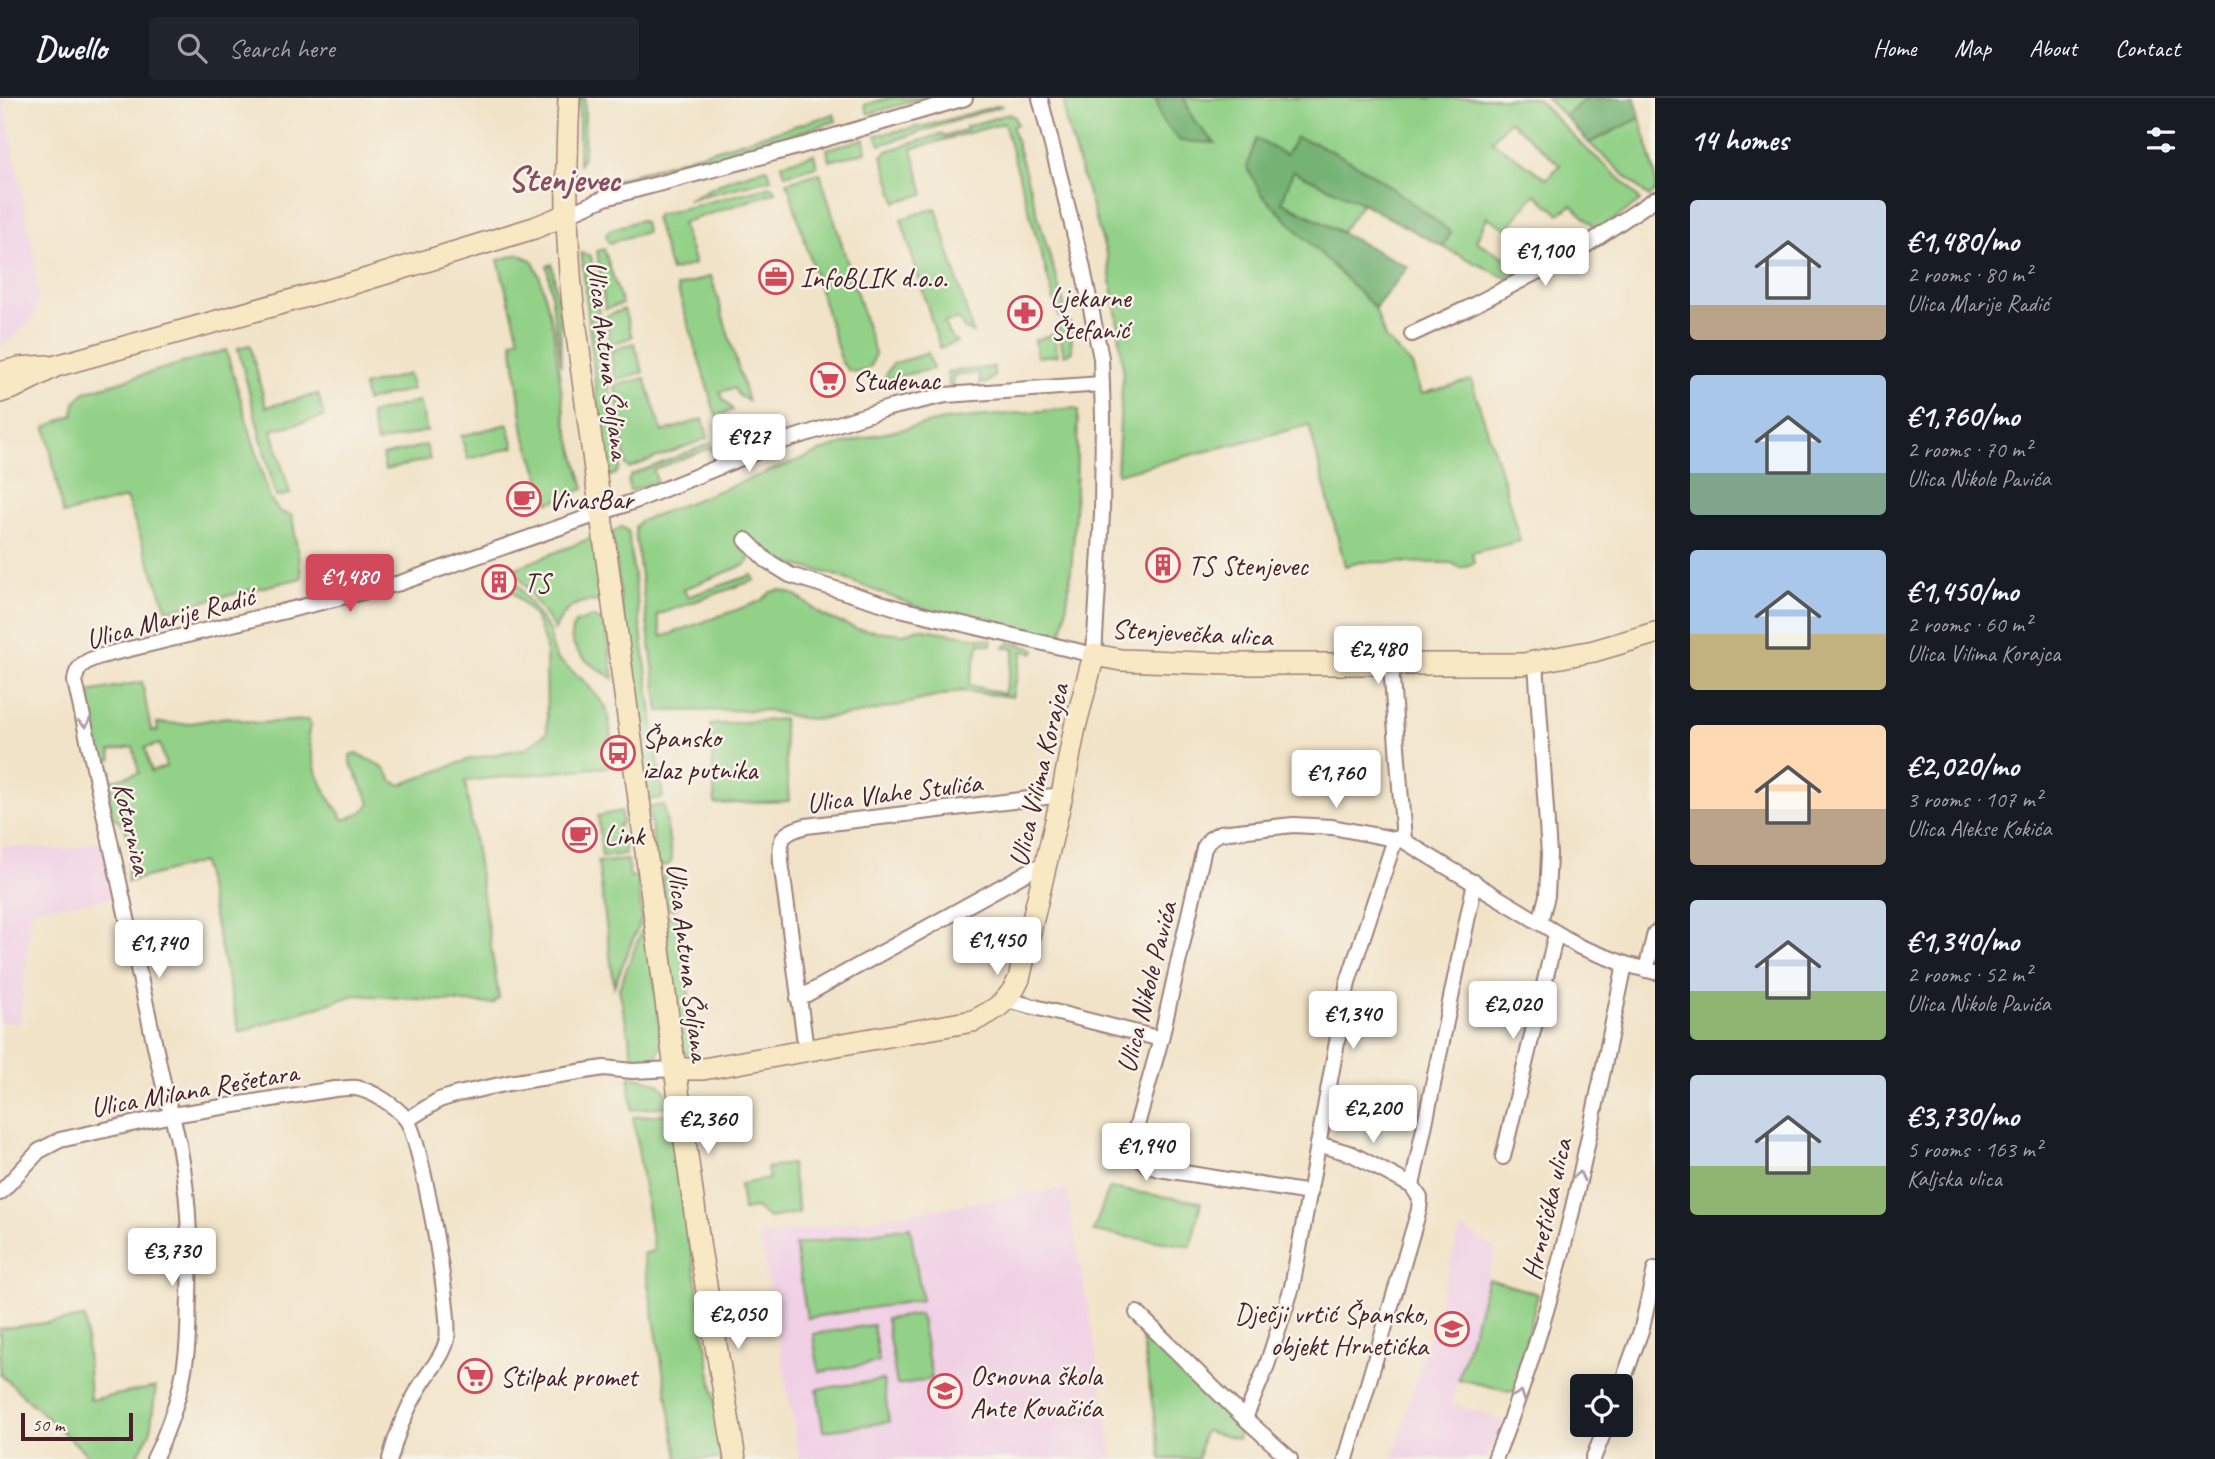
<!DOCTYPE html>
<html lang="en">
<head>
<meta charset="utf-8">
<style>
	body { margin:0; font-family:Caveat,sans-serif; background:#20242c; color:#f1f3f6; height:100vh; display:flex; flex-direction:column; font-size:26px; white-space:nowrap }
	* { box-sizing:border-box; margin:0 }
	p { font-size:23px; color:#9ea1a6 }
	.icon { flex:none; width:38px; height:38px; fill:none; stroke:currentColor; stroke-width:2; stroke-linecap:round; stroke-linejoin:round }
	.map { position:relative; flex:1; overflow:hidden }
	.details { display:flex; flex-direction:column; background:#171b24; width:560px }
	.details>* { flex:none }
	.buttons { position:absolute; left:1570px; top:1276px; display:grid; gap:14px }
	.buttons a { display:grid; place-items:center; width:63px; height:63px; border-radius:7px; background:#171b24; box-shadow:0 4px 18px #0003; font-size:35px }
	.scale { position:absolute; left:21px; bottom:18px; width:112px; box-sizing:border-box; padding-left:7px; border:4px solid #4a1f2b; border-top:0; font-size:19px; line-height:24px; white-space:nowrap; color:#4a1f2b; -webkit-text-stroke:5px #f7f3e8; paint-order:stroke }
	.price { position:absolute; translate:-50% -60px; padding:0 16px; border-radius:7px; background:#fff; color:#222; font-size:23px; line-height:46px; filter:drop-shadow(0 2px 4px #0008) }
	.price::after { content:''; position:absolute; left:50%; top:42px; width:21px; height:16px; margin-left:-10px; background:inherit; clip-path:polygon(0 0,100% 0,50% 100%) }
	.price.active { background:#d1495b; color:#fff }
	ul { padding:0; list-style:none }
	li { display:flex; align-items:center; gap:21px; height:175px; padding:0 35px }
	li span { display:grid; place-items:center; flex:none; width:196px; height:140px; border-radius:7px; color:#555 }
	li>.icon { margin-inline-start:auto }
	span .icon { width:84px; height:84px; fill:#fffc; stroke-width:1 }
	li b { font-size:30px }
	h2 { display:flex; justify-content:space-between; align-items:center; height:84px; padding:0 35px; font-size:30px }
	header { display:flex; align-items:center; gap:42px; box-sizing:border-box; height:98px; padding:0 35px; background:#171b24; border-bottom:2px solid #363941 }
	header strong { font-size:33px }
	nav { display:flex; gap:38px; margin-inline-start:auto; font-size:24px }
	.search { width:490px; height:63px; background:#20242c; display:flex; align-items:center; gap:18px; box-sizing:border-box; padding:0 24px; border-radius:7px; color:#9ea1a6; font-size:26px }
	main { display:flex; flex:1; min-height:0 }
	.map>svg:first-child { display:block }
	.built { fill:#f0d0e5 }
	.green { fill:#92d187; stroke:#6e7859; stroke-width:2; fill-rule:evenodd }
	.forest { fill:#75b374; stroke:#606950; stroke-width:2 }
	.lines { fill:none; stroke-linecap:round; stroke-linejoin:round }
	.street-casing { stroke:#9e817a; stroke-width:18 }
	.secondary-casing { stroke:#9e817a; stroke-width:24 }
	.street { stroke:#fff; stroke-width:14 }
	.secondary { stroke:#f8e8c3; stroke-width:21 }
	.oneway { stroke:#ae9aa0 }
	.labels { text-anchor:middle; stroke-width:5; stroke-linejoin:round; paint-order:stroke }
	.poi-label { font-size:28px; fill:#4a1f2b; stroke:#f7f3e8; text-anchor:start }
	.street-label { font-size:28px; fill:#4a1f2b; stroke:#f7f3e8 }
	.district-label { font-size:35px; font-weight:bold; fill:#874d61; stroke:#f7f3e8 }
</style>
</head>
<body>
<header>
<strong>Dwello</strong>
<div class="search"><svg class="icon" aria-label="search" viewBox="0 0 24 24"><circle cx="10" cy="10" r="6"/><path d="M15 15l6 6"/></svg>Search here</div>
<nav><a>Home</a><a>Map</a><a>About</a><a>Contact</a></nav>
</header>
<main>
<div class="map">
<svg width="1655" height="1361" viewBox="0 0 1655 1361">
	<rect width="100%" height="100%" fill="#f7f3e8"/>
	<filter id="ink" filterUnits="userSpaceOnUse"><feTurbulence type="fractalNoise" baseFrequency=".0143" numOctaves="2"/><feDisplacementMap in="SourceGraphic" scale="14" xChannelSelector="R" yChannelSelector="G"/><feConvolveMatrix kernelMatrix="1 2 1 2 8 2 1 2 1" color-interpolation-filters="sRGB"/></filter>
	<filter id="wash" filterUnits="userSpaceOnUse"><feTurbulence type="fractalNoise" baseFrequency=".00686" numOctaves="4" result="noise"/><feDisplacementMap in="SourceGraphic" scale="28" xChannelSelector="R" yChannelSelector="G"/><feGaussianBlur stdDeviation="1.57" result="paint"/><feColorMatrix in="noise" values="0 0 0 0 0 0 0 0 0 0 0 0 0 0 0 0 0 1.4 0 .05"/><feComposite in="paint" operator="in"/></filter>
	<g filter="url(#wash)">
		<rect width="100%" height="100%" fill="#f1e3c8"/>
		<!-- built -->
		<g class="built">
			<polygon points="0,0 3,0 34,157 38,200 32,223 0,249"/>
			<polygon points="103,741 116,800 32,811 20,925 0,924 0,748 69,752"/>
			<polygon points="1066,1090 1091,1225 1113,1361 800,1361 760,1138"/>
			<polygon points="1461,1129 1496,1152 1451,1305 1504,1323 1487,1361 1393,1361"/>
		</g>
		<!-- green -->
		<g class="green">
			<polygon points="579,0 585,0 584,56 579,68"/>
			<polygon points="888,0 923,0 868,16 865,7"/>
			<path d="M1064,0H1156L1162,23L1214,44L1194,23L1184,0H1536L1582,47L1625,85L1640,103L1598,133L1572,107L1559,116L1535,96L1507,131L1487,119L1476,143L1528,173L1510,182L1443,149L1451,134L1359,68L1314,44L1286,57L1262,97L1375,210L1385,240L1412,267L1421,296L1471,282L1500,371L1520,443L1472,455L1474,465L1460,470L1451,465L1361,464L1345,468L1309,327L1117,376L1123,271L1117,220L1107,158L1066,24ZM1509,22L1560,67L1547,81L1492,43Z"/>
			<polygon points="1546,0 1587,0 1565,18"/>
			<polygon points="999,7 1001,8 880,47 876,37 933,26"/>
			<polygon points="834,16 836,23 713,61 669,67 605,87 598,87"/>
			<polygon points="1008,16 1014,18 1017,26 1012,29 1067,217 1059,219 1004,25 912,51 924,96 896,104 882,58 887,53 942,36 944,39 966,32 965,29"/>
			<polygon points="1640,20 1655,76 1655,93 1649,99 1589,45"/>
			<polygon points="864,41 866,54 829,63 827,51"/>
			<polygon points="814,56 817,68 785,77 782,66"/>
			<polygon points="767,70 771,81 687,102 728,82"/>
			<polygon points="1293,72 1362,105 1342,134 1282,104"/>
			<polygon points="820,75 875,255 871,268 861,275 848,272 842,265 787,84"/>
			<polygon points="771,88 776,94 682,125 695,166 671,173 655,120 657,117"/>
			<polygon points="936,110 973,235 964,230 959,221 944,225 949,236 957,244 940,250 901,121"/>
			<polygon points="640,122 644,124 646,134 609,145 606,137 609,132"/>
			<polygon points="604,151 622,206 605,211 597,153"/>
			<path d="M581,155L591,158L620,369L616,376L605,380C596,305 591,230 581,155Z"/>
			<polygon points="519,156 533,163 540,179 553,230 565,321 584,391 549,405 524,335 512,243 519,240 498,162"/>
			<polygon points="552,166 560,218 561,268 548,173 547,168"/>
			<polygon points="711,178 748,303 738,297 734,290 720,294 723,301 733,312 716,318 677,189"/>
			<polygon points="624,211 632,239 610,247 606,218"/>
			<polygon points="1070,224 1072,254 1064,257 1057,228"/>
			<polygon points="1054,236 1058,257 1037,259 1035,242"/>
			<polygon points="634,245 643,274 615,283 611,253"/>
			<polygon points="250,247 266,309 318,296 324,319 272,332 290,396 276,399 238,250"/>
			<polygon points="226,252 270,401 279,413 292,418 302,480 167,512 126,400 63,416 46,329 73,317 75,305 85,294"/>
			<polygon points="928,255 933,271 884,281 892,266"/>
			<polygon points="994,269 994,278 987,285 980,286 979,275 953,278 954,289 950,290 947,274"/>
			<polygon points="409,276 413,291 366,303 363,288"/>
			<polygon points="645,280 662,334 703,321 708,340 629,370 626,367 615,288"/>
			<polygon points="419,303 427,333 377,345 370,316"/>
			<path d="M1073,310L1078,313C1076,390 1076,466 1061,541L936,516L835,477L784,464L766,453L748,450L750,459L747,466L684,491L687,499L752,477L755,482L657,517L662,539L761,503L771,494L781,492L795,497L824,518L857,531L904,536L918,530L992,542L991,547L979,545L969,587L1004,596L1015,551L1004,549L1011,544L1035,551L1034,555L1023,553L1012,599L961,593L860,616L818,621L800,620L766,612L659,613L636,441L635,429L640,423L830,350L876,337L944,322Z"/>
			<polygon points="508,326 514,349 468,361 461,338"/>
			<polygon points="711,345 717,359 715,360 710,350 653,372 657,383 630,393 628,384 631,377"/>
			<polygon points="426,347 430,361 385,372 382,358"/>
			<polygon points="622,429 628,433 663,700 647,702 612,434"/>
			<path d="M594,439L605,505C580,499 564,508 555,532L514,471Z"/>
			<path d="M508,473L550,534L551,548L556,560L585,584L606,609L612,641L607,642L609,657H613L615,668L465,683L499,900L493,906L355,897L239,934L202,764L127,784L130,753L125,729L113,719L105,684L139,675L133,649L110,653L112,661L107,663L112,674L103,676L88,594L142,584L151,633H158L157,625L185,626L227,619L256,625L309,622L311,628L308,636L316,673L326,695L344,722C353,718 366,714 370,704L350,664V657L355,655C370,662 386,667 392,683L400,687L470,661L527,650L547,634L546,548L535,518L508,489L502,475ZM160,646L166,669L151,673L145,650Z"/>
			<path d="M593,519L605,525L614,581C595,570 560,550 575,525Z"/>
			<polygon points="783,621 789,703 715,706 710,627"/>
			<polygon points="664,707 672,762 668,767 656,769 649,709"/>
			<polygon points="621,713 622,726 618,727 620,742 624,742 625,756 602,759 598,718"/>
			<polygon points="628,762 630,779 637,778 642,819 614,888 598,764"/>
			<polygon points="666,774 673,775 678,808 674,811 667,811 665,807 662,779"/>
			<polygon points="677,816 679,817 697,962 690,959 681,951 663,819"/>
			<path d="M646,822L662,946C658,961 648,965 634,964L619,890Z"/>
			<path d="M631,978C651,982 664,983 671,1005L668,1008L632,1012L629,981Z"/>
			<polygon points="670,1016 724,1361 678,1361 643,1156 654,1153 633,1019"/>
			<polygon points="791,1066 799,1115 769,1120 755,1110 743,1112 740,1086 769,1081 767,1070"/>
			<polygon points="1109,1090 1201,1104 1191,1148 1093,1134"/>
			<polygon points="910,1129 922,1202 807,1220 795,1147"/>
			<polygon points="1488,1181 1538,1196 1514,1294 1458,1281"/>
			<polygon points="920,1216 932,1281 897,1287 886,1221"/>
			<polygon points="85,1220 90,1302 156,1289 150,1335 136,1360 92,1361 0,1276 0,1231"/>
			<polygon points="873,1227 879,1264 819,1274 813,1236"/>
			<polygon points="1141,1234 1149,1236 1240,1328 1238,1341 1204,1333 1198,1361 1161,1361"/>
			<polygon points="883,1282 889,1324 823,1333 817,1291"/>
		</g>
		<!-- forest -->
		<g class="forest">
			<polygon points="1156,0 1184,0 1194,23 1215,45 1180,43 1162,23"/>
			<polygon points="1587,0 1635,0 1640,20 1589,45 1565,18"/>
			<path d="M1296,39C1354,56 1403,99 1451,134L1443,149L1362,105L1293,73L1282,104L1408,169L1375,210L1262,97L1247,69L1256,41L1286,57Z"/>
		</g>
	</g>
	<g filter="url(#ink)">
		<g class="lines">
			<!-- street casing -->
			<g class="street-casing">
				<g id="street">
					<polyline points="566,117 605,100 797,49 965,0"/>
					<polyline points="1412,236 1468,210 1579,152 1655,101"/>
					<polyline points="746,442 766,462 790,477 900,511 1094,557 1102,416 1103,318 1101,260 1082,166 1040,0"/>
					<polyline points="1536,565 1549,756 1547,798 1540,824"/>
					<polyline points="1391,567 1404,743"/>
					<polyline points="1646,872 1655,835"/>
					<polyline points="798,901 1035,770 1046,768"/>
					<polyline points="1007,902 1161,941"/>
					<path d="M806,952L781,764C779,739 782,735 806,728L1062,697"/>
					<polyline points="407,1022 439,1002 458,996 509,985 604,970 632,973 675,971"/>
					<polyline points="1318,1046 1352,1056 1412,1088"/>
					<polyline points="1503,1059 1556,836"/>
					<path d="M0,1095L39,1053L60,1042L172,1017L335,991C342,991 350,989 356,990C373,993 396,1008 406,1021C421,1039 452,1216 447,1241C443,1260 427,1275 418,1292C405,1314 396,1337 390,1361"/>
					<polyline points="1310,1095 1159,1071 1147,1067 1138,1058 1133,1045 1135,1034 1161,941 1204,750 1210,741 1220,735 1293,727 1332,729 1404,743 1580,849 1625,866 1655,874"/>
					<polyline points="1137,1215 1240,1316 1290,1361"/>
					<polyline points="1620,1291 1642,1230 1655,1171"/>
					<polyline points="1245,1320 1267,1267 1292,1189 1348,884 1395,741"/>
					<path d="M154,1361C169,1331 182,1292 186,1259C189,1239 188,1219 189,1200C191,1132 188,1063 166,998L75,583C76,567 88,562 101,558L400,485L635,403L783,343L889,310L946,297L1102,286"/>
					<polyline points="1346,1361 1419,1112 1420,1100 1412,1088 1475,784"/>
					<path d="M1495,1361C1560,1203 1590,1033 1625,866"/>
					<polyline points="1593,1361 1607,1326"/>
				</g>
			</g>
			<!-- secondary casing -->
			<g class="secondary-casing">
				<g id="secondary">
					<path d="M569,0C566,69 565,137 573,207L675,971L700,1151L735,1361"/>
					<polyline points="0,275 19,270 47,268"/>
					<polyline points="0,294 15,289 56,268 354,185 534,130 566,117"/>
					<path d="M675,971H703L973,923C994,913 1009,904 1019,881L1062,697L1075,629L1094,557L1121,562L1228,566H1523L1594,553L1655,535"/>
				</g>
			</g>
			<!-- street -->
			<use href="#street" class="street"/>
			<!-- secondary -->
			<use href="#secondary" class="secondary"/>
		</g>
		<!-- one-way arrows -->
		<defs><path id="oneway-chevron" d="M-2-3.5L2.5 0L-2 3.5" fill="none" stroke-width="1.6" stroke-linecap="round" stroke-linejoin="round" transform="scale(1.75)"/></defs>
		<g class="oneway">
			<use href="#oneway-chevron" transform="translate(85 625) rotate(78)"/>
			<use href="#oneway-chevron" transform="translate(1579 1078) rotate(-77)"/>
			<use href="#oneway-chevron" transform="translate(1520 1297) rotate(-69)"/>
		</g>
	</g>
	<!-- icons -->
	<defs>
		<g id="office-ring" transform="scale(1.75)"><circle r="9.5" fill="#f7f3e8" stroke="#d1495b" stroke-width="1.5"/><path d="M-6-3h4V-5.5h4V-3h4V5H-6ZM-1-4.5V-3h2v-1.5ZM-6 0V1H6V0Z" fill="#d1495b"/></g>
		<g id="pharmacy-ring" transform="scale(1.75)"><circle r="9.5" fill="#f7f3e8" stroke="#d1495b" stroke-width="1.5"/><path d="M-2-6h4v4h4v4h-4v4h-4v-4h-4v-4h4Z" fill="#d1495b"/></g>
		<g id="supermarket-ring" transform="scale(1.75)"><circle r="9.5" fill="#f7f3e8" stroke="#d1495b" stroke-width="1.5"/><path d="M-6-5.5h2.5l.6 2H6L4.5 2H-2.5L-4.4-4H-6ZM-1.5 3.2a1.3 1.3 0 1 0 .1 0ZM3 3.2a1.3 1.3 0 1 0 .1 0Z" fill="#d1495b"/></g>
		<g id="cafe-ring" transform="scale(1.75)"><circle r="9.5" fill="#f7f3e8" stroke="#d1495b" stroke-width="1.5"/><path d="M-5.5-4.5H6V0H3Q3 3.5 0 3.5H-2.5Q-5.5 3.5-5.5 0ZM3-3.2v2h1.7v-2ZM-6 4.5H4V6H-6Z" fill="#d1495b"/></g>
		<g id="building-ring" transform="scale(1.75)"><circle r="9.5" fill="#f7f3e8" stroke="#d1495b" stroke-width="1.5"/><path d="M-4-6H4V6H1V3H-1V6H-4ZM-2.5-4.3h1.7v1.8h-1.7ZM.8-4.3h1.7v1.8H.8ZM-2.5-1h1.7V.8h-1.7ZM.8-1h1.7V.8H.8Z" fill="#d1495b"/></g>
		<g id="bus-ring" transform="scale(1.75)"><circle r="9.5" fill="#f7f3e8" stroke="#d1495b" stroke-width="1.5"/><path d="M-5-6H5V4H4V6H2V4H-2V6H-4V4H-5ZM-3.5-4V0h7V-4ZM-3.5 1.2v1.5H-2V1.2ZM2 1.2v1.5H3.5V1.2Z" fill="#d1495b"/></g>
		<g id="school-ring" transform="scale(1.75)"><circle r="9.5" fill="#f7f3e8" stroke="#d1495b" stroke-width="1.5"/><path d="M0-5L7-2L0 1L-7-2ZM-4 1L0 2.5L4 1V4Q0 6-4 4Z" fill="#d1495b"/></g>
	</defs>
	<g fill-rule="evenodd">
		<use href="#office-ring" x="776" y="179"/>
		<use href="#pharmacy-ring" x="1025" y="215"/>
		<use href="#supermarket-ring" x="828" y="282"/>
		<use href="#cafe-ring" x="524" y="401"/>
		<use href="#building-ring" x="1163" y="467"/>
		<use href="#building-ring" x="499" y="484"/>
		<use href="#bus-ring" x="618" y="655"/>
		<use href="#cafe-ring" x="580" y="737"/>
		<use href="#school-ring" x="1452" y="1231"/>
		<use href="#supermarket-ring" x="475" y="1278"/>
		<use href="#school-ring" x="945" y="1293"/>
	</g>
	<g class="labels">
		<!-- poi labels -->
		<g class="poi-label">
			<text x="800" y="189">InfoBLIK d.o.o.</text>
			<text x="1050" y="209">Ljekarne<tspan x="1050" dy="32">Štefanić</tspan></text>
			<text x="852" y="292">Studenac</text>
			<text x="548" y="411">VivasBar</text>
			<text x="1188" y="477">TS Stenjevec</text>
			<text x="524" y="494">TS</text>
			<text x="642" y="649">Špansko<tspan x="642" dy="32">izlaz putnika</tspan></text>
			<text x="604" y="747">Link</text>
			<text x="1428" y="1225" text-anchor="end">Dječji vrtić Špansko,<tspan x="1428" dy="32">objekt Hrnetićka</tspan></text>
			<text x="970" y="1287">Osnovna škola<tspan x="970" dy="32">Ante Kovačića</tspan></text>
			<text x="500" y="1288">Stilpak promet</text>
		</g>
		<!-- street labels -->
		<g class="street-label">
			<text transform="translate(609 262) rotate(83)" y="10">Ulica Antuna Šoljana</text>
			<text transform="translate(170 519) rotate(-15)" y="10">Ulica Marije Radić</text>
			<text transform="translate(1192 534) rotate(3)" y="10">Stenjevečka ulica</text>
			<text transform="translate(1038 677) rotate(-77)" y="10">Ulica Vilima Korajca</text>
			<text transform="translate(894 694) rotate(-7)" y="10">Ulica Vlahe Stulića</text>
			<text transform="translate(133 730) rotate(77)" y="10">Kotarnica</text>
			<text transform="translate(689 864) rotate(83)" y="10">Ulica Antuna Šoljana</text>
			<text transform="translate(1146 889) rotate(-76)" y="10">Ulica Nikole Pavića</text>
			<text transform="translate(194 991) rotate(-10)" y="10">Ulica Milana Rešetara</text>
			<text transform="translate(1546 1111) rotate(-77)" y="10">Hrnetićka ulica</text>
		</g>
		<!-- district labels -->
		<g class="district-label">
			<text x="564" y="93">Stenjevec</text>
		</g>
	</g>
</svg>
<div class="buttons">
<a><svg class="icon" aria-label="locate" viewBox="0 0 24 24"><circle cx="12" cy="12" r="6"/><path d="M12 2v4M12 18v4M2 12h4M18 12h4"/></svg></a>
</div>
<div class="scale">50 m</div>
<b class="price" style="left:1545px;top:190px">€1,100</b>
<b class="price" style="left:749px;top:376px">€927</b>
<b class="price active" style="left:350px;top:516px">€1,480</b>
<b class="price" style="left:1378px;top:588px">€2,480</b>
<b class="price" style="left:1336px;top:712px">€1,760</b>
<b class="price" style="left:997px;top:879px">€1,450</b>
<b class="price" style="left:159px;top:882px">€1,740</b>
<b class="price" style="left:1513px;top:943px">€2,020</b>
<b class="price" style="left:1353px;top:953px">€1,340</b>
<b class="price" style="left:1373px;top:1047px">€2,200</b>
<b class="price" style="left:708px;top:1058px">€2,360</b>
<b class="price" style="left:1146px;top:1085px">€1,940</b>
<b class="price" style="left:172px;top:1190px">€3,730</b>
<b class="price" style="left:738px;top:1253px">€2,050</b>
</div>
<section class="details">
<h2>14 homes<svg class="icon" aria-label="filters" viewBox="0 0 24 24"><path d="M4 7h16M4 17h16"/><circle cx="9" cy="7" r="2"/><circle cx="15" cy="17" r="2"/></svg></h2>
<ul>
<li><span style="background:linear-gradient(#c9d6e8 75%,#b9a48a 0)"><svg class="icon" aria-label="home" viewBox="0 0 24 24"><path d="M3 11l9-7 9 7M6 9v11h12V9"/></svg></span><div><b>€1,480/mo</b><p>2 rooms · 80 m²</p><p>Ulica Marije Radić</p></div></li>
<li><span style="background:linear-gradient(#a9c7e8 70%,#7fa58c 0)"><svg class="icon" aria-label="home" viewBox="0 0 24 24"><path d="M3 11l9-7 9 7M6 9v11h12V9"/></svg></span><div><b>€1,760/mo</b><p>2 rooms · 70 m²</p><p>Ulica Nikole Pavića</p></div></li>
<li><span style="background:linear-gradient(#a9c7e8 60%,#c2b280 0)"><svg class="icon" aria-label="home" viewBox="0 0 24 24"><path d="M3 11l9-7 9 7M6 9v11h12V9"/></svg></span><div><b>€1,450/mo</b><p>2 rooms · 60 m²</p><p>Ulica Vilima Korajca</p></div></li>
<li><span style="background:linear-gradient(#ffd9b3 60%,#b9a48a 0)"><svg class="icon" aria-label="home" viewBox="0 0 24 24"><path d="M3 11l9-7 9 7M6 9v11h12V9"/></svg></span><div><b>€2,020/mo</b><p>3 rooms · 107 m²</p><p>Ulica Alekse Kokića</p></div></li>
<li><span style="background:linear-gradient(#c9d6e8 65%,#8fb573 0)"><svg class="icon" aria-label="home" viewBox="0 0 24 24"><path d="M3 11l9-7 9 7M6 9v11h12V9"/></svg></span><div><b>€1,340/mo</b><p>2 rooms · 52 m²</p><p>Ulica Nikole Pavića</p></div></li>
<li><span style="background:linear-gradient(#c9d6e8 65%,#8fb573 0)"><svg class="icon" aria-label="home" viewBox="0 0 24 24"><path d="M3 11l9-7 9 7M6 9v11h12V9"/></svg></span><div><b>€3,730/mo</b><p>5 rooms · 163 m²</p><p>Kaljska ulica</p></div></li>
</ul>
</section>
</main>
</body>
</html>
